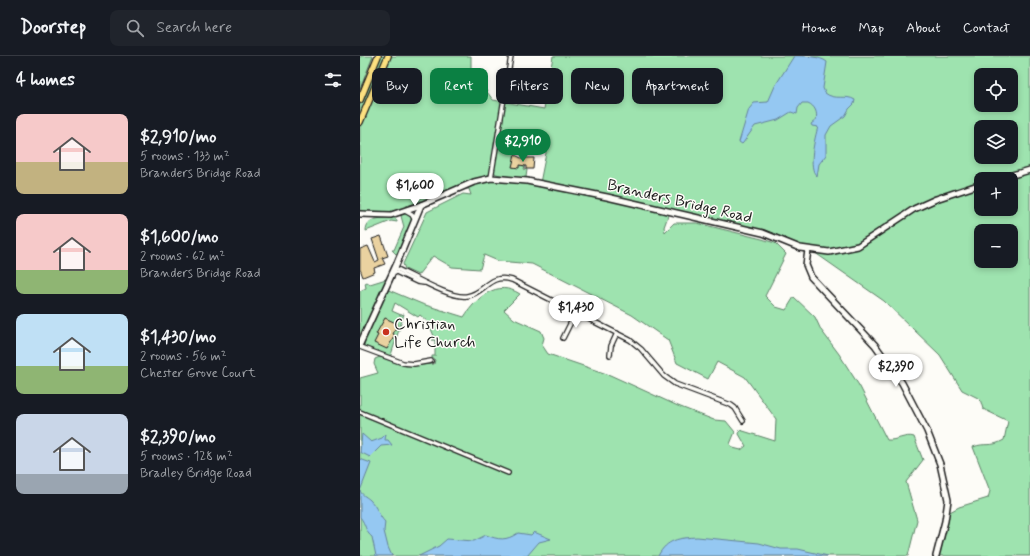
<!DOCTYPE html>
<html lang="en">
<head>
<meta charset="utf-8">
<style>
	body { margin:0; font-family:Mynerve,sans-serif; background:#20242c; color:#f1f3f6; height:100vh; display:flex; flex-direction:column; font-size:15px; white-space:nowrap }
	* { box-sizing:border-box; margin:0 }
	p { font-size:13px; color:#9ea1a6 }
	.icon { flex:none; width:22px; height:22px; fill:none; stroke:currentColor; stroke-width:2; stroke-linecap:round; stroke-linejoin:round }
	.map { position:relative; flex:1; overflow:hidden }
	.side { display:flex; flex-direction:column; background:#171b24; width:360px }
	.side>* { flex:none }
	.top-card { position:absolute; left:12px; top:12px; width:380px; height:36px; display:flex; gap:8px }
	.fabs { position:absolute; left:614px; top:12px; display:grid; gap:8px }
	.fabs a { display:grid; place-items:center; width:44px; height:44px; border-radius:8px; background:#171b24; box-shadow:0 2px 6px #0003; font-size:20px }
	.price { position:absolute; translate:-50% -34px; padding:0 9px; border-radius:14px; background:#fff; color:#222; font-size:13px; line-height:26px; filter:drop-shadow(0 1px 2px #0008) }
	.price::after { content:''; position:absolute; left:50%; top:24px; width:12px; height:9px; margin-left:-6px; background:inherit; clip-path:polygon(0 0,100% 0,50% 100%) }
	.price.selected { background:#0b8043; color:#fff }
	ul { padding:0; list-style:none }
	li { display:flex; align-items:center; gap:12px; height:100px; padding:0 16px }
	li span { display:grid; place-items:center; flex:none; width:112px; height:80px; border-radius:8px; color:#555 }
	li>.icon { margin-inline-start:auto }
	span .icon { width:48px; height:48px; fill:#fffc; stroke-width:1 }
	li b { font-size:17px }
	h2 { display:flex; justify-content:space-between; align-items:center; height:48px; padding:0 16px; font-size:17px }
	.tag { padding:0 14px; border-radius:8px; background:#171b24; box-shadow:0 2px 6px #0003; font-size:14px; line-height:36px }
	.tag.selected { background:#0b8043; color:#fff }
	header { display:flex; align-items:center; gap:24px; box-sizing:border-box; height:56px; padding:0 20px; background:#171b24; border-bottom:1px solid #363941 }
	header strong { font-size:19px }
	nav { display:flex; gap:22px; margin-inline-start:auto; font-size:14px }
	.search { width:280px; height:36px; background:#20242c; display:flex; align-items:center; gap:10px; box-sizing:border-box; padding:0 14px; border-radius:8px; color:#9ea1a6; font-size:15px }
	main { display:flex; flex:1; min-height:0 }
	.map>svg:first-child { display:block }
	.green { fill:#9ee3af; stroke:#5d8066; fill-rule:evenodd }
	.water { fill:#95c8f2; stroke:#65839c }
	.building { fill:#ead2a0; stroke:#1c1c1c }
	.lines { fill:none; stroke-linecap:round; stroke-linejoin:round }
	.street-casing { stroke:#1c1c1c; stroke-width:6 }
	.secondary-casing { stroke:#1c1c1c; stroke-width:8 }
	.primary-casing { stroke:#1c1c1c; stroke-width:8 }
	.street { stroke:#fdfcf7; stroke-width:3.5 }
	.secondary { stroke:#fdfcf7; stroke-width:5 }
	.primary { stroke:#fce080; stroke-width:5.5 }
	.poi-dot { fill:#c8321e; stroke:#fdfcf7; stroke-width:1.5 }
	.labels { text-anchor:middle; stroke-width:3; stroke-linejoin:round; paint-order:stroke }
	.street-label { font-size:16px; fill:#1c1c1c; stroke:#fdfcf7 }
	.poi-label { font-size:16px; fill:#1c1c1c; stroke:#fdfcf7; text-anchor:start }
</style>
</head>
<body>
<header>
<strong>Doorstep</strong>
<div class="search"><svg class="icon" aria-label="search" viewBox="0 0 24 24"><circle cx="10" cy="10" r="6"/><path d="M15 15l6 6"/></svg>Search here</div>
<nav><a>Home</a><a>Map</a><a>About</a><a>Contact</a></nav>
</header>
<main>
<section class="side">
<h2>4 homes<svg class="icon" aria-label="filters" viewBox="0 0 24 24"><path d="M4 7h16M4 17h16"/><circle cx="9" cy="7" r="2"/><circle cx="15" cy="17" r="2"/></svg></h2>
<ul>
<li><span style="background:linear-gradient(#f6c9c9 60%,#c2b280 0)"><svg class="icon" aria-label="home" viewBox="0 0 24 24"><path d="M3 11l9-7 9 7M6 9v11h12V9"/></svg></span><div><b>$2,910/mo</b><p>5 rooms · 133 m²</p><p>Branders Bridge Road</p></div></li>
<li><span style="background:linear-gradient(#f6c9c9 70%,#8fb573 0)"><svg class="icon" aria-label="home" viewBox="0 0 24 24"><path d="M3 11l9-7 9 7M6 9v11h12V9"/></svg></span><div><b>$1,600/mo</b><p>2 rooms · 62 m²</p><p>Branders Bridge Road</p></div></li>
<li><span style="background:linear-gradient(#bfe0f5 65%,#8fb573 0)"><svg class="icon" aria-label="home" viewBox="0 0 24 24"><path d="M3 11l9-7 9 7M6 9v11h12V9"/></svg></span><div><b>$1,430/mo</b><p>2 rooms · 56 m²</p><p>Chester Grove Court</p></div></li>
<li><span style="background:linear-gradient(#c9d6e8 75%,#9aa5b1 0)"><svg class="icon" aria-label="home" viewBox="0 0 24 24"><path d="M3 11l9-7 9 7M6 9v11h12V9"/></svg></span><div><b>$2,390/mo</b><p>5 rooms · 128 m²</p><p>Bradley Bridge Road</p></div></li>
</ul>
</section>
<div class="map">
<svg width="670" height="500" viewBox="0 0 670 500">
	<rect width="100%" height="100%" fill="#fdfcf7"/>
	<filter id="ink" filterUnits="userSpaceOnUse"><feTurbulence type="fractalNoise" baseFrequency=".025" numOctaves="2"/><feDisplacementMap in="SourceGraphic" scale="8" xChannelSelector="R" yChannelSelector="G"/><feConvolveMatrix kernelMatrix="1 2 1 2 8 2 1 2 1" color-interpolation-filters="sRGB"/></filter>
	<g filter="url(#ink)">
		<!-- green -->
		<g class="green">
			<polygon points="0,0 13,0 0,33"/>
			<polygon points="19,0 25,0 0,60 0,46"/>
			<path d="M28,0H111V14L133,44L184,53L193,0H670V500H577L588,457L599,451L628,442L630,435L613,391C626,386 630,392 644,384L648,365L623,353L620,343L602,334L580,299L524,245L451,194L410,180L180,127L186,97L183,86L138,78L131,122L31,158L0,157V67ZM621,19H651V49H621ZM621,71H651V101H621ZM621,123H651V153H621ZM621,175H651V205H621Z"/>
			<polygon points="138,92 157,96 154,100 153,111 159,109 165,110 164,113 167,114 166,121 170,122 169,124 136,118 133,114"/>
			<path d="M134,124C193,129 251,144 309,157L304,171L305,176L314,167H337L402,183L415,187L426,198L405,240L416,251L426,254L434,241L455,261L461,274L479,298L500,331L527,384C536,385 546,378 554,381L563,404L546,426L557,464L548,500H0V322L18,317L14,308L15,303L20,301L46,310L74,308L75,304L72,302V300H75V284H72L75,282L74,280L68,266L60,259L58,261L35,247L32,255L41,259L44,258L31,299L28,300L4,290L5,280L26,233L62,248L104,261C117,241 137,223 160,238L144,254L154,263L181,275L184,282L182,289L188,298L250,319L318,350L354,364L366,365L375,376L370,388L373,392L381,394L386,390L379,378L380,374L415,385L416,363L385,321L357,306L348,323L317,307L308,284L272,259L172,208L138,205L124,199L120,213L92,211L73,200L58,219L45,213L43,208L67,156L103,138L111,139L109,133H102L111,129Z"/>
			<polygon points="43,157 49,158 52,165 39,197 36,198 32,194 34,194 44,171 41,160"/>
			<path d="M33,161L37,164V166L31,165L6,175C6,160 23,163 33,161Z"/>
			<polygon points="26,223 27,224 0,288 0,235 6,232 5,227 7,226 10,228"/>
		</g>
		<!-- water -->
		<g class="water">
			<path d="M434,0C444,0 460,0 467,6L463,32L465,37C475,45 486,38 495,44L494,48L489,53L485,60L471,70L466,79V99L459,108L457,120C447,113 455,81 458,71L452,70L451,68L456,64C458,57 455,50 448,47H442L438,52L437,58L431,56L418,64L395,70L383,87L382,88L379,86L389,53L394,47L408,46L415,30Z"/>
			<polygon points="2,378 11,386 22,382 26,378 25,384 28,384 32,389 21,390 10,401 0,396"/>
			<path d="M0,403L11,407L0,435C3,440 7,441 10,444C17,451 19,460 25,466L24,475L28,491L32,500H16L12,481C5,476 6,468 0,461Z"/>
			<path d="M174,476L191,483L179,486L167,500H59L79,490L87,483L114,485L126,479C139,484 146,485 158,477L171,479Z"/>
			<path d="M337,481L399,487L421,493H438L468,500H298C307,483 319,482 337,481Z"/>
		</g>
		<!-- building -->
		<g class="building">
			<polygon points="155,99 161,102 174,102 173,113 166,113 166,110 159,109 159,112 152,111"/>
			<polygon points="21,180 28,200 22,202 25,208 14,212 15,216 3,221 0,213 0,193 8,190 15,206 19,204 12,183"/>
			<polygon points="25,262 38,268 33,278 35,279 27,293 14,287 18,279 16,278"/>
		</g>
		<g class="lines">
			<!-- street casing -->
			<g class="street-casing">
				<g id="street">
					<polyline points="131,122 151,0"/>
					<polyline points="45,155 52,159 55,164"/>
					<path d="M35,212C52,219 90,243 107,240C126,237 128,217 152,224L270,284L281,293L304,320L315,328L371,349L375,352L383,365"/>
					<polyline points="34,215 57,226 64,227"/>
					<polyline points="203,282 216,256"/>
					<polyline points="0,291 43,307 54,308 71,305"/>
					<polyline points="250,299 251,290 257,277"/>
					<polyline points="0,356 148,417"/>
				</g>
			</g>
			<!-- secondary casing -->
			<g class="secondary-casing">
				<g id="secondary">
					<polyline points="638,123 670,114"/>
					<polyline points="0,158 31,159 61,149 114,126 131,122 167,125 247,141 403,177 440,192 469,196 498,190 554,153 576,143 621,128"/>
					<polyline points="448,194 446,209 451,221 515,289 542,327 567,375 580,408 588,444 585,465 576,500"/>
					<polyline points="0,288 37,207 61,149"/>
				</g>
			</g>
			<!-- primary casing -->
			<g class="primary-casing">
				<g id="primary">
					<polyline points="0,44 18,0"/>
					<polyline points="0,66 28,0"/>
				</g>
			</g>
			<!-- street -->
			<use href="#street" class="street"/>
			<!-- secondary -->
			<use href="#secondary" class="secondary"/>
			<!-- primary -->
			<use href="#primary" class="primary"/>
		</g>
	</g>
	<!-- markers -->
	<circle class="poi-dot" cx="26" cy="276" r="4"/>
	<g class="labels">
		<!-- street labels -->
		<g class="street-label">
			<text transform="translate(320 144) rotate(13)" y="6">Branders Bridge Road</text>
		</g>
		<!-- poi labels -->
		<g class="poi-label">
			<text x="34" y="273">Christian<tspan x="34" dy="18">Life Church</tspan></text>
		</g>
	</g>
</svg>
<div class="fabs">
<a><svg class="icon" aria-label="locate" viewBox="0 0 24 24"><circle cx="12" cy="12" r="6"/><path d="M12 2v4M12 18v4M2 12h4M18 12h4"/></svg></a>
<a><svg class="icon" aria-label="layers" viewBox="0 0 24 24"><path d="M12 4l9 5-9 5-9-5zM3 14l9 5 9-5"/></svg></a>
<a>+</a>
<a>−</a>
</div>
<b class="price selected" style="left:163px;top:107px">$2,910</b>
<b class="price" style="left:55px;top:151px">$1,600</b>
<b class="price" style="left:216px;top:273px">$1,430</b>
<b class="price" style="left:536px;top:332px">$2,390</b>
<div class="top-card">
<a class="tag">Buy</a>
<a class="tag selected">Rent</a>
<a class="tag">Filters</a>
<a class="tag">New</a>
<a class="tag">Apartment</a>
</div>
</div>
</main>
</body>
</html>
